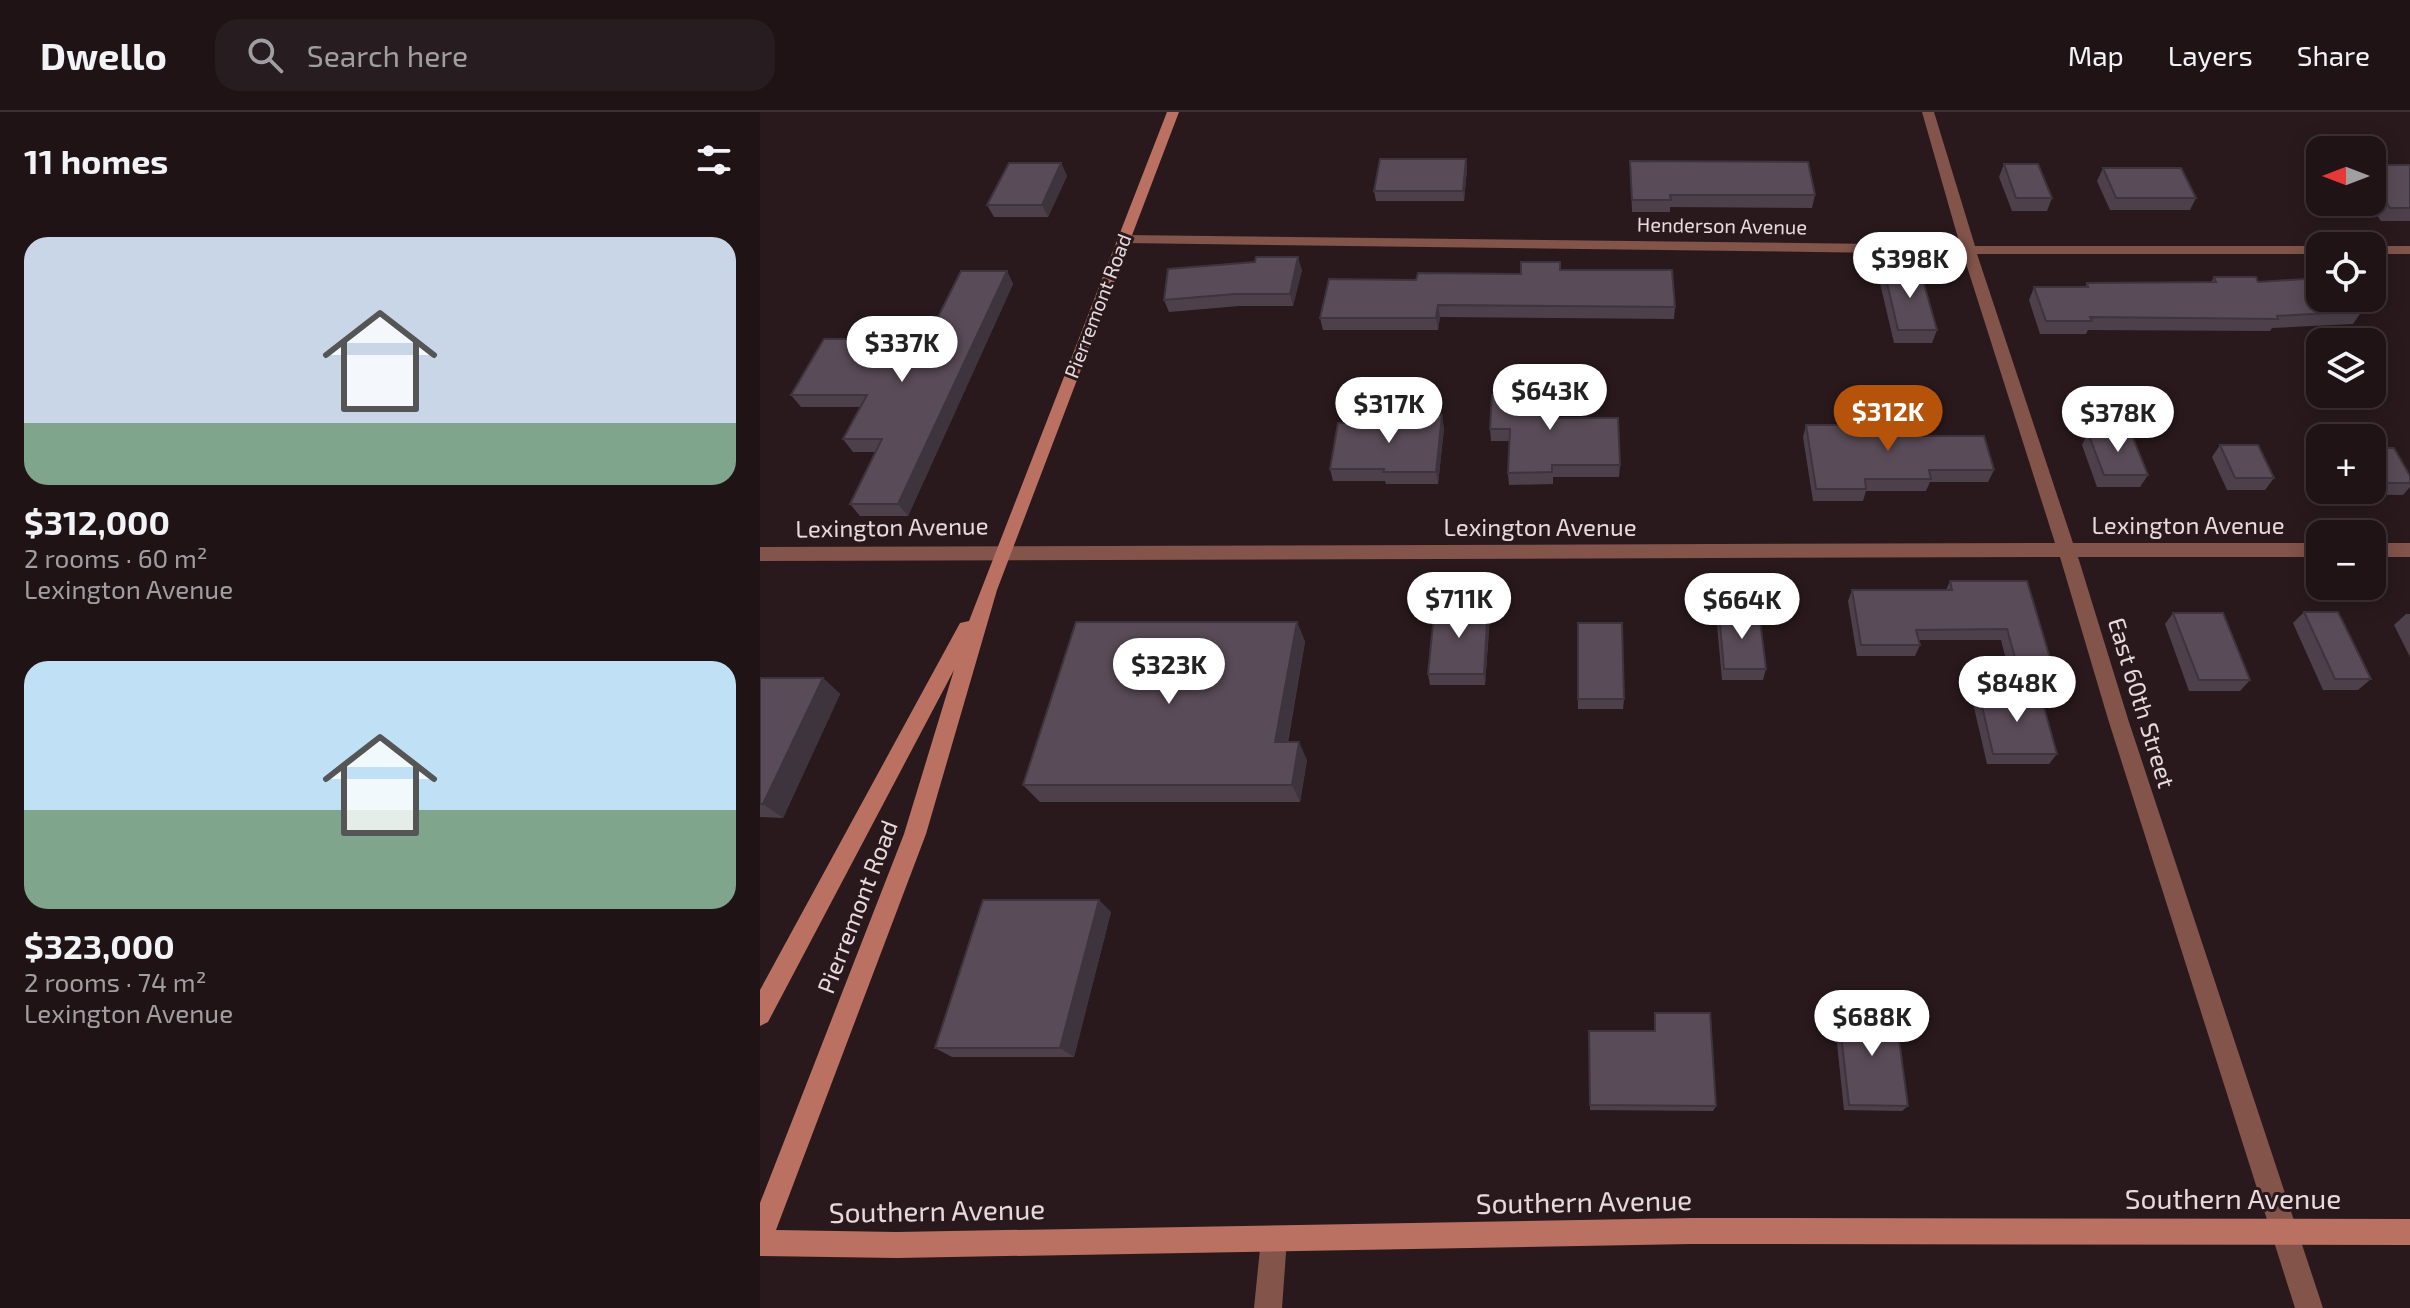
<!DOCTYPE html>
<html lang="en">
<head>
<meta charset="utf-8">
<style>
	body { margin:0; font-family:"Exo 2",sans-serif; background:#271c1f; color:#f1f3f6; height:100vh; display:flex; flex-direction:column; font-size:30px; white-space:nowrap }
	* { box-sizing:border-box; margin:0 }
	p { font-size:26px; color:#a19ea1 }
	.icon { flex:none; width:44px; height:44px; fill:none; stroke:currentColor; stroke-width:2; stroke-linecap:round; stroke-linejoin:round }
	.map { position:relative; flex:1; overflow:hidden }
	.panel { display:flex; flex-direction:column; background:#1f1316; width:760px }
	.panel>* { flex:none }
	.needle { width:52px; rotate:270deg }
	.tools { position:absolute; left:1546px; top:24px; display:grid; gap:16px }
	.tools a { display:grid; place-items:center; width:80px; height:80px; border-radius:16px; background:#1f1316; box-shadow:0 4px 20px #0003,0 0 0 2px #3c3235; font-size:40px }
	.price { position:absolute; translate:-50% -68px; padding:0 18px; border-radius:28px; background:#fff; color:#222; font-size:26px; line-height:52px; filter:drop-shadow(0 2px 4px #0008) }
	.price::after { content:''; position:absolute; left:50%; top:48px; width:24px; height:18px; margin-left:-12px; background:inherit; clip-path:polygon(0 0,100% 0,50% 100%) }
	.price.current { background:#b45309; color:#fff }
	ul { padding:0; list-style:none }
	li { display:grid; align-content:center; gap:16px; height:424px; padding:0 24px }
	li span { display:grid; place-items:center; height:248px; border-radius:24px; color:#555 }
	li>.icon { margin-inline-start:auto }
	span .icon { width:144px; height:144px; fill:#fffc; stroke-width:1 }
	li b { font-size:34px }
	h2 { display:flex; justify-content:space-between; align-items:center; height:96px; padding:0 24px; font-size:34px }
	header { display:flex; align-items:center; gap:48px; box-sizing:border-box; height:112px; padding:0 40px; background:#1f1316; border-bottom:2px solid #3c3235 }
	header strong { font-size:38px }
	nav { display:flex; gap:44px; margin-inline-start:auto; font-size:28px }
	.search { width:560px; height:72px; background:#271c1f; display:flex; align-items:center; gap:20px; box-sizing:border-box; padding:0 28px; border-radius:24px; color:#a19ea1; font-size:30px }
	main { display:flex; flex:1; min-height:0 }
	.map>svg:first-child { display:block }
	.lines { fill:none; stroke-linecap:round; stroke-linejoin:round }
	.lane { fill:#82544a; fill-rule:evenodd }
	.street { fill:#82544a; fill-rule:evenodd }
	.secondary { fill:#bb7161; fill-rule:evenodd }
	.wall { fill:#4d404b }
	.shaded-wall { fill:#3e343d }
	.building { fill:#594b57; stroke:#3e343d; stroke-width:2 }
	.labels { text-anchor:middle; stroke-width:6; stroke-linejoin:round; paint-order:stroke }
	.far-street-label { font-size:20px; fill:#e6dadd; stroke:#29191d }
	.street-label { font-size:24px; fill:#e6dadd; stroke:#29191d }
	.near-street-label { font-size:28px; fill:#e6dadd; stroke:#29191d }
</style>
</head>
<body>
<header>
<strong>Dwello</strong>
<div class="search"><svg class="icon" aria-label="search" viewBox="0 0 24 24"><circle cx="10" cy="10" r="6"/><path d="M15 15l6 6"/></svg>Search here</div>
<nav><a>Map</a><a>Layers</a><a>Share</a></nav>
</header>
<main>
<section class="panel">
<h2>11 homes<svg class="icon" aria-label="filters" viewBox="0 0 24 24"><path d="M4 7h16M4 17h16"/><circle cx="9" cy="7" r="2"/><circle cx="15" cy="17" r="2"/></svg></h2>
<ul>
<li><span style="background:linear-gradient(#c9d6e8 75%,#7fa58c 0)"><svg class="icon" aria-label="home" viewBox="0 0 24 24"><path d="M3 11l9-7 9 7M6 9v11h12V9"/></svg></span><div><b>$312,000</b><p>2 rooms · 60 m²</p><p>Lexington Avenue</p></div></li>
<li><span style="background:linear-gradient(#bfe0f5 60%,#7fa58c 0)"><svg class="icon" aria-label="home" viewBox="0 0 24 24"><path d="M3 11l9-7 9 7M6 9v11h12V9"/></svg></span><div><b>$323,000</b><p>2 rooms · 74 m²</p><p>Lexington Avenue</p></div></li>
</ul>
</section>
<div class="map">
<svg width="1650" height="1196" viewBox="0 0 1650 1196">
	<rect width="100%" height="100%" fill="#29191d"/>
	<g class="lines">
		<!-- lane -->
		<polygon class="lane" points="514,1114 523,1118 527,1127 522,1196 494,1196 501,1127 505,1118"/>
		<!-- street -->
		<g class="street">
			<polygon points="1162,0 1174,0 1215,134 1562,134 1560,142 1217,142 1313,431 1560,431 1560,445 1318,445 1368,607 1563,1196 1535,1196 1348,607 1300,445 0,449 0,435 1295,431 1203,142 364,131 357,127 364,123 1200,133"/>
			<polygon points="1610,134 1650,134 1650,142 1612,142"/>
			<rect x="1612" y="431" width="38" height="14"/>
		</g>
		<!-- secondary -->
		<polygon class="secondary" points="407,0 419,0 237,478 166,722 16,1118 137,1120 931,1106 1650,1107 1650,1133 931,1132 137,1146 0,1144 0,1091 144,722 194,558 8,910 0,914 0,878 200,511 209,509"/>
	</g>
	<!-- wall -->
	<g class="wall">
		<polygon points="706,47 707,57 704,89 616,89 614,79"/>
		<polygon points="870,49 1055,83 1052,96 910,95 910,100 872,100"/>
		<polygon points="301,51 307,64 288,105 234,105 227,93"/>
		<polygon points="1244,52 1292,86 1287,99 1252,99 1239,65"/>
		<polygon points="1612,53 1650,53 1650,109 1621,109 1608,90 1612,90"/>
		<polygon points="1343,56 1436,86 1430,98 1350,98 1337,69"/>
		<polygon points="542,158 533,194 479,194 409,200 404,188"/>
		<polygon points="800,158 915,195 914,207 680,205 678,218 563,218 560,206 656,168 761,162"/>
		<polygon points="1124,158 1177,218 1172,231 1134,231 1120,171"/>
		<polygon points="247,159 253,172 148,404 100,404 90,392 116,340 93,340 83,327 100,295 41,295 31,283 167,227"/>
		<polygon points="1454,165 1498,170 1602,199 1593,212 1512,216 1510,219 1328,218 1326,222 1280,222 1269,188 1274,175 1325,175 1327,171 1451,170"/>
		<polygon points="1108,303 1160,324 1234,358 1228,370 1170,370 1166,379 1106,379 1103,389 1053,389 1043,325 1046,313 1105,313"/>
		<polygon points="793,306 860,353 859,365 793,365 793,372 749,373 748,361 750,329 731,329 730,317"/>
		<polygon points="684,316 678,372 626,372 625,369 573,369 570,357"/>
		<polygon points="1328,321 1388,363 1380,375 1337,375 1322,333"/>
		<polygon points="1460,333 1514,366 1505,378 1467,378 1452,345"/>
		<polygon points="1560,336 1560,369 1550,349"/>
		<polygon points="1612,336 1650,364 1650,375 1643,383 1567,382 1565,378 1612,378"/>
		<polygon points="1190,469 1267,469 1295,563 1288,573 1253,574 1241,528 1159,528 1160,533 1155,544 1097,544 1088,489 1092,478 1186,478"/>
		<polygon points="1544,500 1611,567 1598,578 1563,578 1533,511"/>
		<polygon points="959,501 1006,557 1003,568 962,568 957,512"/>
		<polygon points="1413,501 1490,568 1480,579 1429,579 1405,512"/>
		<polygon points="1646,502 1650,502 1650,545 1634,513"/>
		<polygon points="730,504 725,573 670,573 668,562"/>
		<polygon points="537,510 545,530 528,630 547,648 540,690 280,690 263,673"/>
		<polygon points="818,511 864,587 863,597 818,597"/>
		<polygon points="0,566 63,566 80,582 23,706 0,705"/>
		<polygon points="1219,581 1297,642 1289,652 1227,652 1213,591"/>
		<polygon points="351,800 314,945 192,945 175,936"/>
		<polygon points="1078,896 1148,994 1142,999 1084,998 1074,903"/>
		<polygon points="895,901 956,994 953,999 830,998 829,919 894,919"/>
	</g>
	<!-- shaded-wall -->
	<g class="shaded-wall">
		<polygon points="706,47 707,57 704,89 703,79"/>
		<polygon points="301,51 307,64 288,105 282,93"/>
		<polygon points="538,145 542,158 533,194 530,182"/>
		<polygon points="247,159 253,172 148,404 138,392"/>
		<polygon points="678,193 680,205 678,218 676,206"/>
		<polygon points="682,303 684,316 678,372 676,360"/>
		<polygon points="728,493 730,504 725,573 724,562"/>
		<polygon points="537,510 545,530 524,648 515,630"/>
		<polygon points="63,566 80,582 23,706 3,692"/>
		<polygon points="539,630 547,648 540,690 532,673"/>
		<polygon points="339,788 351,800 314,945 300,936"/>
	</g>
	<!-- building -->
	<g class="building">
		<polygon points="620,47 706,47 703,79 614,79"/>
		<polygon points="870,49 1048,50 1055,83 910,83 911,88 872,88"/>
		<polygon points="249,51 301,51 282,93 227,93"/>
		<polygon points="1244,52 1278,52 1292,86 1256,86"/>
		<polygon points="1612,53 1650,53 1650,96 1630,96 1612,70"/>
		<polygon points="1343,56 1421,56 1436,86 1356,86"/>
		<polygon points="496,145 538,145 530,182 475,182 404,188 408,157 495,150"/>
		<polygon points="761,150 800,150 800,158 912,158 915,195 678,193 676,206 560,206 569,167 656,168 658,161 761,162"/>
		<polygon points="1124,158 1160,158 1177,218 1138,218"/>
		<polygon points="201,159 247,159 138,392 90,392 122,327 83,327 107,283 31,283 64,227 167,227"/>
		<polygon points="1454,165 1496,165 1498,170 1560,166 1560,186 1593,186 1602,199 1517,204 1518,207 1330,205 1332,209 1286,209 1274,175 1328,175 1327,171 1456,170"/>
		<polygon points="747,270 793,270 792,306 858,306 860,353 792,353 792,360 748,361 750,317 730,317 732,283 746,283"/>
		<polygon points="631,303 682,303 676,360 623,360 624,357 570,357 578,311 630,311"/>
		<polygon points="1108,303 1155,303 1160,324 1224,324 1234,358 1169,358 1171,367 1105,367 1106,377 1056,377 1046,313 1111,313"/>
		<polygon points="1328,321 1371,321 1388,363 1344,363"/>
		<polygon points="1460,333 1498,333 1514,366 1475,366"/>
		<polygon points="1612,336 1634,336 1650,364 1650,371 1612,371"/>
		<polygon points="1190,469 1267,469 1295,563 1260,563 1247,517 1156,518 1160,533 1101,533 1092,478 1192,478"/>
		<polygon points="675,493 728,493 724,562 668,562"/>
		<polygon points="1544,500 1578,500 1611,567 1575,567"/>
		<polygon points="959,501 999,501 1006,557 964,557"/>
		<polygon points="1413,501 1463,501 1490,568 1439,568"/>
		<polygon points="316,510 537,510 515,630 539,630 532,673 263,673"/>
		<polygon points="818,511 862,511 864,587 818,587"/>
		<polygon points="0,566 63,566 3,692 0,692"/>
		<polygon points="1219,581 1280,581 1297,642 1233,642"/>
		<polygon points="223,788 339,788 300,936 175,936"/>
		<polygon points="1078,896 1135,898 1148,994 1089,993"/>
		<polygon points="895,901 950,901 956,994 830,993 829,919 895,919"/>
	</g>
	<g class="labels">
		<!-- far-street labels -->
		<g class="far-street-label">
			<text transform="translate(962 114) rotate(1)" y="7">Henderson Avenue</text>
			<text transform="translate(338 194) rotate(-69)" y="7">Pierremont Road</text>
		</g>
		<!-- street labels -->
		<g class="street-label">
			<text x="1428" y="422">Lexington Avenue</text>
			<text transform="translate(132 416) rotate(-1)" y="8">Lexington Avenue</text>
			<text x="780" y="424">Lexington Avenue</text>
			<text transform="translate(1381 591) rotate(73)" y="8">East 60th Street</text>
			<text transform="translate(98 795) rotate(-69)" y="8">Pierremont Road</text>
		</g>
		<!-- near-street labels -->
		<g class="near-street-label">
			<text x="1473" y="1097">Southern Avenue</text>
			<text transform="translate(824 1090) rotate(-1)" y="10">Southern Avenue</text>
			<text transform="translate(177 1099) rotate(-1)" y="10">Southern Avenue</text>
		</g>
	</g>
</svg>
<div class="tools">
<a><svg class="needle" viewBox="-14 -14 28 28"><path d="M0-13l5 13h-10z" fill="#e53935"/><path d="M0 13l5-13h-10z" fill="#a19ea1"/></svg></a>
<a><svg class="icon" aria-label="locate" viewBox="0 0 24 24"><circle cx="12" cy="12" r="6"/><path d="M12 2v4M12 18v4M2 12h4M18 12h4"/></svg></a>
<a><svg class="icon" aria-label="layers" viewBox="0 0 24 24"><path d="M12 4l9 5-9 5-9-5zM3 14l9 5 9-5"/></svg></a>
<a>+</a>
<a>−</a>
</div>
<b class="price" style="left:1150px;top:188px">$398K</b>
<b class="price" style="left:142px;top:272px">$337K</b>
<b class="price" style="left:790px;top:320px">$643K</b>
<b class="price" style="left:629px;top:333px">$317K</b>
<b class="price current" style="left:1128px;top:341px">$312K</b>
<b class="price" style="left:1358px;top:342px">$378K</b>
<b class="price" style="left:699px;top:528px">$711K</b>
<b class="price" style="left:982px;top:529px">$664K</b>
<b class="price" style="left:409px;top:594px">$323K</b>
<b class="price" style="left:1257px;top:612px">$848K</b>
<b class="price" style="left:1112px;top:946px">$688K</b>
</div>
</main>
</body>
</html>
